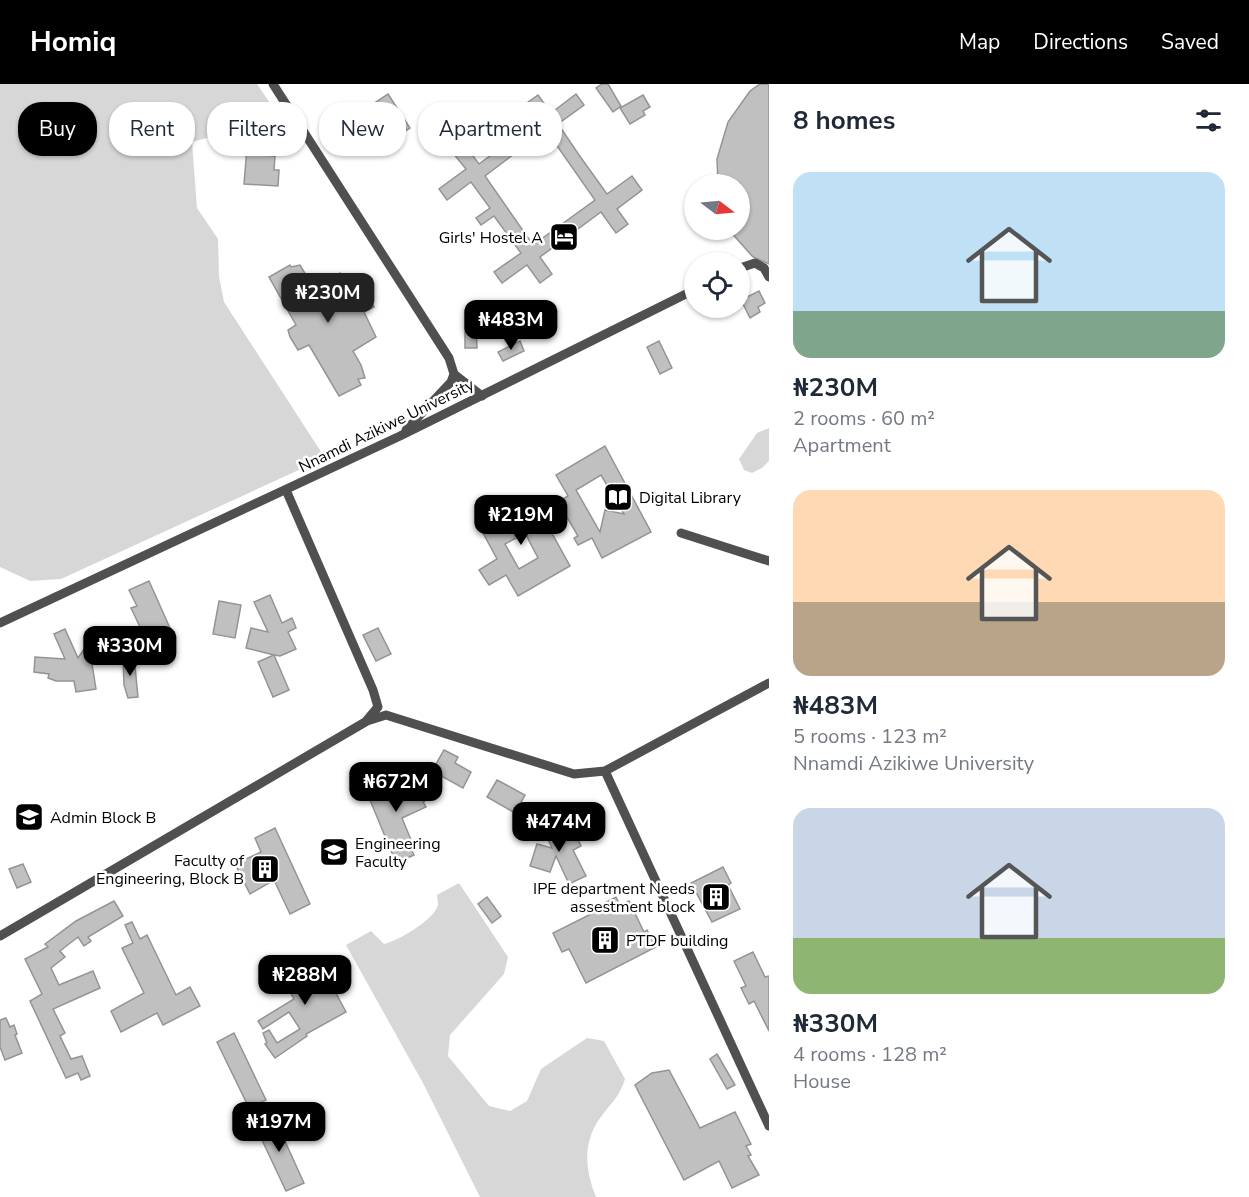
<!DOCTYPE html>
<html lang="en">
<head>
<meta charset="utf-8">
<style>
	body { margin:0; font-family:"Nunito Sans",sans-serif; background:#f6f6f7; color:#1f2937; height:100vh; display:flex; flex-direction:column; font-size:22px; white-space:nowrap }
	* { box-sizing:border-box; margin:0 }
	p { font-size:20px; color:#747a83 }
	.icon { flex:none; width:33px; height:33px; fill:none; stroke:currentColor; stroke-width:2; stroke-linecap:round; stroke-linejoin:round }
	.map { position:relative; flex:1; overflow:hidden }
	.drawer { display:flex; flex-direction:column; background:#fff; width:480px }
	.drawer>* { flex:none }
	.banner { position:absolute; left:18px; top:18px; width:570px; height:54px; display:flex; gap:12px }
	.needle { width:39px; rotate:106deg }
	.fabs { position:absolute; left:684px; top:90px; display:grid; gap:12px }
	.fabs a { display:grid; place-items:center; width:66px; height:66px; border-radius:50%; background:#fff; box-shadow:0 2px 4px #0004; font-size:30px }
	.price { position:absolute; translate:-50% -51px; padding:0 14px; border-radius:12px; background:#000; color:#fff; font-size:20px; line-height:39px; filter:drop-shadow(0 2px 3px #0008) }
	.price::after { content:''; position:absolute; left:50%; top:36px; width:18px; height:14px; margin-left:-9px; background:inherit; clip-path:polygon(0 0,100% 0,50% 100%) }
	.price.on { background:#222; color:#fff }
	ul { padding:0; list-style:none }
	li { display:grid; align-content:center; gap:12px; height:318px; padding:0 24px }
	li span { display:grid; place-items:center; height:186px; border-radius:18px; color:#555 }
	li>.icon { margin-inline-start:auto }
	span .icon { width:108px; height:108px; fill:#fffc; stroke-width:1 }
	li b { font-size:26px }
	h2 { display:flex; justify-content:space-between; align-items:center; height:72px; padding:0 24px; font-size:26px }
	.tag { padding:0 21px; border-radius:24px; background:#fff; box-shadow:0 2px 4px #0004; font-size:21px; line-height:54px }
	.tag.on { background:#000; color:#fff }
	header { display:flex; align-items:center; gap:36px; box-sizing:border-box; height:84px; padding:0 30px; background:#000; color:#fff }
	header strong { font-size:28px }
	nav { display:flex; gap:33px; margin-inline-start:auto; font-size:21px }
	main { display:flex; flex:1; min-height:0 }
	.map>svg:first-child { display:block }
	.green { fill:#d7d7d7 }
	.building { fill:#c0c0c0; stroke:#949494; stroke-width:1.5; fill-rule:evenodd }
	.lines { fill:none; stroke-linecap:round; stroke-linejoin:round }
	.minor { stroke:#505050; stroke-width:9 }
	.labels { text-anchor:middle; stroke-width:5; stroke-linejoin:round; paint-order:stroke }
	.poi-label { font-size:16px; fill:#000; stroke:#fff; text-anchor:start }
	.street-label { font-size:16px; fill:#000; stroke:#fff }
</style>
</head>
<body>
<header>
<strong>Homiq</strong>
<nav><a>Map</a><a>Directions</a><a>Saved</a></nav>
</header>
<main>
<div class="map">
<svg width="769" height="1113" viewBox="0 0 769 1113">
	<rect width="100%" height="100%" fill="#fff"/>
	<!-- green -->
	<g class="green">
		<polygon points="0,0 257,0 276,28 277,35 192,58 197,124 218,155 219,192 224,218 325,374 61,495 30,497 0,483"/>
		<polygon points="769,344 769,377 762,384 752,389 744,386 739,375 757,349"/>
		<path d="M459,799L508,873L504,890L450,951L448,972L489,1022L510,1027L527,1017L541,985L587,954L604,957L625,995C620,1013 608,1022 598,1037C582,1062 586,1088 596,1113H480L423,999L346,861L371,847L384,860C398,857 434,836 438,821C438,817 437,814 437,811Z"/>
	</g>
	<!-- building -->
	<g class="building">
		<polygon points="602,0 608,0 621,22 613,28 596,4"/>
		<polygon points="760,0 769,0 769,180 753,173 729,146 740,146 740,100 718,100 717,75 728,38 750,7"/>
		<polygon points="388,10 410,44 370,70 347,37"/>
		<path d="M576,10L584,21L558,40L579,71L607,110L632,92L642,106L617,125L628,140L616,149L601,128L540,173L552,190L540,199L527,181L502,199L494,188L521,169L494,132L481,141L476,134L490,124L471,98L447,116L439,105L466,85L453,69L464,60L479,80L539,35L527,19L538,11L551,29ZM546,46L595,116L533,161L485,92Z"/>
		<polygon points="643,11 650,23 643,27 645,31 630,40 620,24"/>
		<polygon points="248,51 265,52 263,71 275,72 274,86 279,86 278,102 244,100"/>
		<polygon points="290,181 291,183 300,181 306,191 299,195 308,209 340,189 351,207 361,201 374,223 364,228 376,253 353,267 361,281 365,294 358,295 361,301 339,312 309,261 298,266 290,253 288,246 296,241 269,193"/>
		<polygon points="759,207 765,219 758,223 760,228 750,234 741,216"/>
		<polygon points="476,244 477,264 465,264 465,245"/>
		<polygon points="520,257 524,267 503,277 498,268"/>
		<polygon points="659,257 672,284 660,290 647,263"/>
		<path d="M605,362L651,448L602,474L592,454L578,461L574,454L578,452L558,418L568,412L556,391ZM601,391L624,430L605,426L600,448L576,406Z"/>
		<path d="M514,414L519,422L533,415L570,482L518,512L506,491L489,501L479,486L497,475L476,436ZM525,449L538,474L519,485L505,460Z"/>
		<polygon points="149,497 174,553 155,561 148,544 142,547 131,524 137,522 129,506"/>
		<polygon points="270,511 282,539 292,534 296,544 288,548 296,565 280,572 274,571 289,606 273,613 258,578 274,571 246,564 251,544 268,548 254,518"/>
		<polygon points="219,517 241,521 235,554 213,550"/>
		<polygon points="98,544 110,552 92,580 96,605 76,608 74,597 56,597 48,594 49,590 34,588 35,573 65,575 54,550 65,545 78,574"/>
		<polygon points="378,544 391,570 376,577 363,551"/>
		<polygon points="134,572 138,613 128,614 124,601 123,573"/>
		<polygon points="444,666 458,673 455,679 471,688 463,704 432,687"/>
		<polygon points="380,692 387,707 416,694 425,717 423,718 426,723 402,734 414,763 411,764 414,771 396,779 363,699"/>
		<polygon points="497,696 525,711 515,729 487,713"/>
		<polygon points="559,737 567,754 575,749 581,762 573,766 586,792 569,800 556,772 550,788 530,782 537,760 552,764 543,744"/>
		<polygon points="275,744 310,820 290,830 274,796 250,810 235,780 261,768 255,754"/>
		<polygon points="23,780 31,798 17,804 9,785"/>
		<polygon points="723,783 731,799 728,801 740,825 712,838 691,799"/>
		<polygon points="487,813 501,832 492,839 478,820"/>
		<polygon points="616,813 620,821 629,817 644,848 647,846 656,863 586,899 569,865 562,868 553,849 595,828 593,825"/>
		<polygon points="114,817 123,832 88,853 91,857 84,862 78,853 60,867 65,873 51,884 59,901 93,887 100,904 53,925 65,949 60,952 71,975 82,972 90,992 81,996 78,989 66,994 30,917 42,910 25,875 48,863 45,860 76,837"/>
		<polygon points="132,838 140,855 147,851 176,911 190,903 200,922 163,941 157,929 121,948 111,927 144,909 122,864 133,859 125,841"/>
		<polygon points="753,868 765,893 769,892 769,947 754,917 749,920 741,904 746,902 734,877"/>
		<polygon points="317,874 346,928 306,950 307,952 275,974 265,960 267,959 263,949 269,946 277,959 300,945 289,928 263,945 258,937 294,915 285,899 291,895 289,890"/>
		<polygon points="6,934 10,943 14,941 17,950 15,951 22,969 5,976 0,963 0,936"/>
		<polygon points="234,949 266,1016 249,1024 217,958"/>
		<polygon points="717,970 735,1001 727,1005 710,975"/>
		<polygon points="669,986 700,1044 735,1028 751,1060 746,1062 751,1071 748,1072 759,1091 732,1104 719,1077 684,1096 635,1001 652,989"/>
		<polygon points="273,1031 304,1099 286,1107 254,1039"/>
	</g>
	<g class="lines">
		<!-- minor -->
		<g class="minor">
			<polyline points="273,0 449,274 454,290 451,298 406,346"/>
			<polyline points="740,184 755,179 764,184 769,193"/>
			<polyline points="454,290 482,312"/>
			<polyline points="286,406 373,606 378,623 367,636"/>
			<polyline points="681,449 769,477"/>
			<polyline points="0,539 400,352 694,206"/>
			<polyline points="605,687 769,1042"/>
			<polyline points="0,852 367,637 386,631 574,690 605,687 769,599"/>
		</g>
	</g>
	<!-- icons -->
	<defs>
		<g id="hotel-square" transform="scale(1.5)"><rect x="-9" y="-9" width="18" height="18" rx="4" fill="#000" stroke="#fff"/><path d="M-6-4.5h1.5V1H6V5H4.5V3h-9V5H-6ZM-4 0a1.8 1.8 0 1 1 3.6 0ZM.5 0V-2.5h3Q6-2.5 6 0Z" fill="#fff"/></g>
		<g id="library-square" transform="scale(1.5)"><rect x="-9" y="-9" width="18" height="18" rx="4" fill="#000" stroke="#fff"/><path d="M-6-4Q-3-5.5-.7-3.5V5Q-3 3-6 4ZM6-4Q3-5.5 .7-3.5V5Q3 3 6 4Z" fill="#fff"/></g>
		<g id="university-square" transform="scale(1.5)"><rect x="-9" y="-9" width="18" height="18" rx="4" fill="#000" stroke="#fff"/><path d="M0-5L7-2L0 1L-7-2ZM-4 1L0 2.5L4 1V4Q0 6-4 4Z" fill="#fff"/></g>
		<g id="building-square" transform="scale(1.5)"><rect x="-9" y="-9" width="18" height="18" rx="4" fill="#000" stroke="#fff"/><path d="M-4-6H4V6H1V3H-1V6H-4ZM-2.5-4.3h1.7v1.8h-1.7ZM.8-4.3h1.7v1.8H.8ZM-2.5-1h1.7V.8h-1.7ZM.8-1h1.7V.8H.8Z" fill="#fff"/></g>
	</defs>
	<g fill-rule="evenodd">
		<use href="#hotel-square" x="564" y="153"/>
		<use href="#library-square" x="618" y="413"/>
		<use href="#university-square" x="29" y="733"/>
		<use href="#university-square" x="334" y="768"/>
		<use href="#building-square" x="265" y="785"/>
		<use href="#building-square" x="716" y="813"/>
		<use href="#building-square" x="605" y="856"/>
	</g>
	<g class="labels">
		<!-- poi labels -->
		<g class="poi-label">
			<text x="543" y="159" text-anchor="end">Girls' Hostel A</text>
			<text x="639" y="419">Digital Library</text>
			<text x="50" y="739">Admin Block B</text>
			<text x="355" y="765">Engineering<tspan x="355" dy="18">Faculty</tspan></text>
			<text x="244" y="782" text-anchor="end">Faculty of<tspan x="244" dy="18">Engineering, Block B</tspan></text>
			<text x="695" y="810" text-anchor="end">IPE department Needs<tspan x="695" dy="18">assestment block</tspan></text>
			<text x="626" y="862">PTDF building</text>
		</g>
		<!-- street labels -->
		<g class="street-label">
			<text transform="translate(386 341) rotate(-26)" y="6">Nnamdi Azikiwe University</text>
		</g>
	</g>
</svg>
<div class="fabs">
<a><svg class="needle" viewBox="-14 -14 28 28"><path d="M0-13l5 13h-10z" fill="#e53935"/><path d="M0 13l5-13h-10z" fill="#747a83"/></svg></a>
<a><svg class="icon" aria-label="locate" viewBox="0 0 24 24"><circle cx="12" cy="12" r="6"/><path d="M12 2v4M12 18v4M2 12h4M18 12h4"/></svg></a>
</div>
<b class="price on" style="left:328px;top:240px">₦230M</b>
<b class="price" style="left:511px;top:267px">₦483M</b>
<b class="price" style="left:521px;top:462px">₦219M</b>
<b class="price" style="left:130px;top:593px">₦330M</b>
<b class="price" style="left:396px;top:729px">₦672M</b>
<b class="price" style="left:559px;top:769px">₦474M</b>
<b class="price" style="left:305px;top:922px">₦288M</b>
<b class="price" style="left:279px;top:1069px">₦197M</b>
<div class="banner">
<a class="tag on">Buy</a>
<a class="tag">Rent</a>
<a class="tag">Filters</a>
<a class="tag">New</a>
<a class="tag">Apartment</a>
</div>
</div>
<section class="drawer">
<h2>8 homes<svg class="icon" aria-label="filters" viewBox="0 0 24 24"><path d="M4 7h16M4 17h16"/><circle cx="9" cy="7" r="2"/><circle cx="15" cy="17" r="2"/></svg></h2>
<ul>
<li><span style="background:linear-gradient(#bfe0f5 75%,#7fa58c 0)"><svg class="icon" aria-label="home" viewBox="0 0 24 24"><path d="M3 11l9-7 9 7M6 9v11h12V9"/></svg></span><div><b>₦230M</b><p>2 rooms · 60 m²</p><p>Apartment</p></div></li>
<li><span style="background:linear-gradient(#ffd9b3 60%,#b9a48a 0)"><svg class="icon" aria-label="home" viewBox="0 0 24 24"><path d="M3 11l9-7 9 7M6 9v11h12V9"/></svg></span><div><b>₦483M</b><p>5 rooms · 123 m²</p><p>Nnamdi Azikiwe University</p></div></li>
<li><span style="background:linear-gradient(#c9d6e8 70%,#8fb573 0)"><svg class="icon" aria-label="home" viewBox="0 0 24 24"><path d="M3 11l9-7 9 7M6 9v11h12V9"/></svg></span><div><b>₦330M</b><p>4 rooms · 128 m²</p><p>House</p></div></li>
</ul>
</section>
</main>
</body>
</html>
